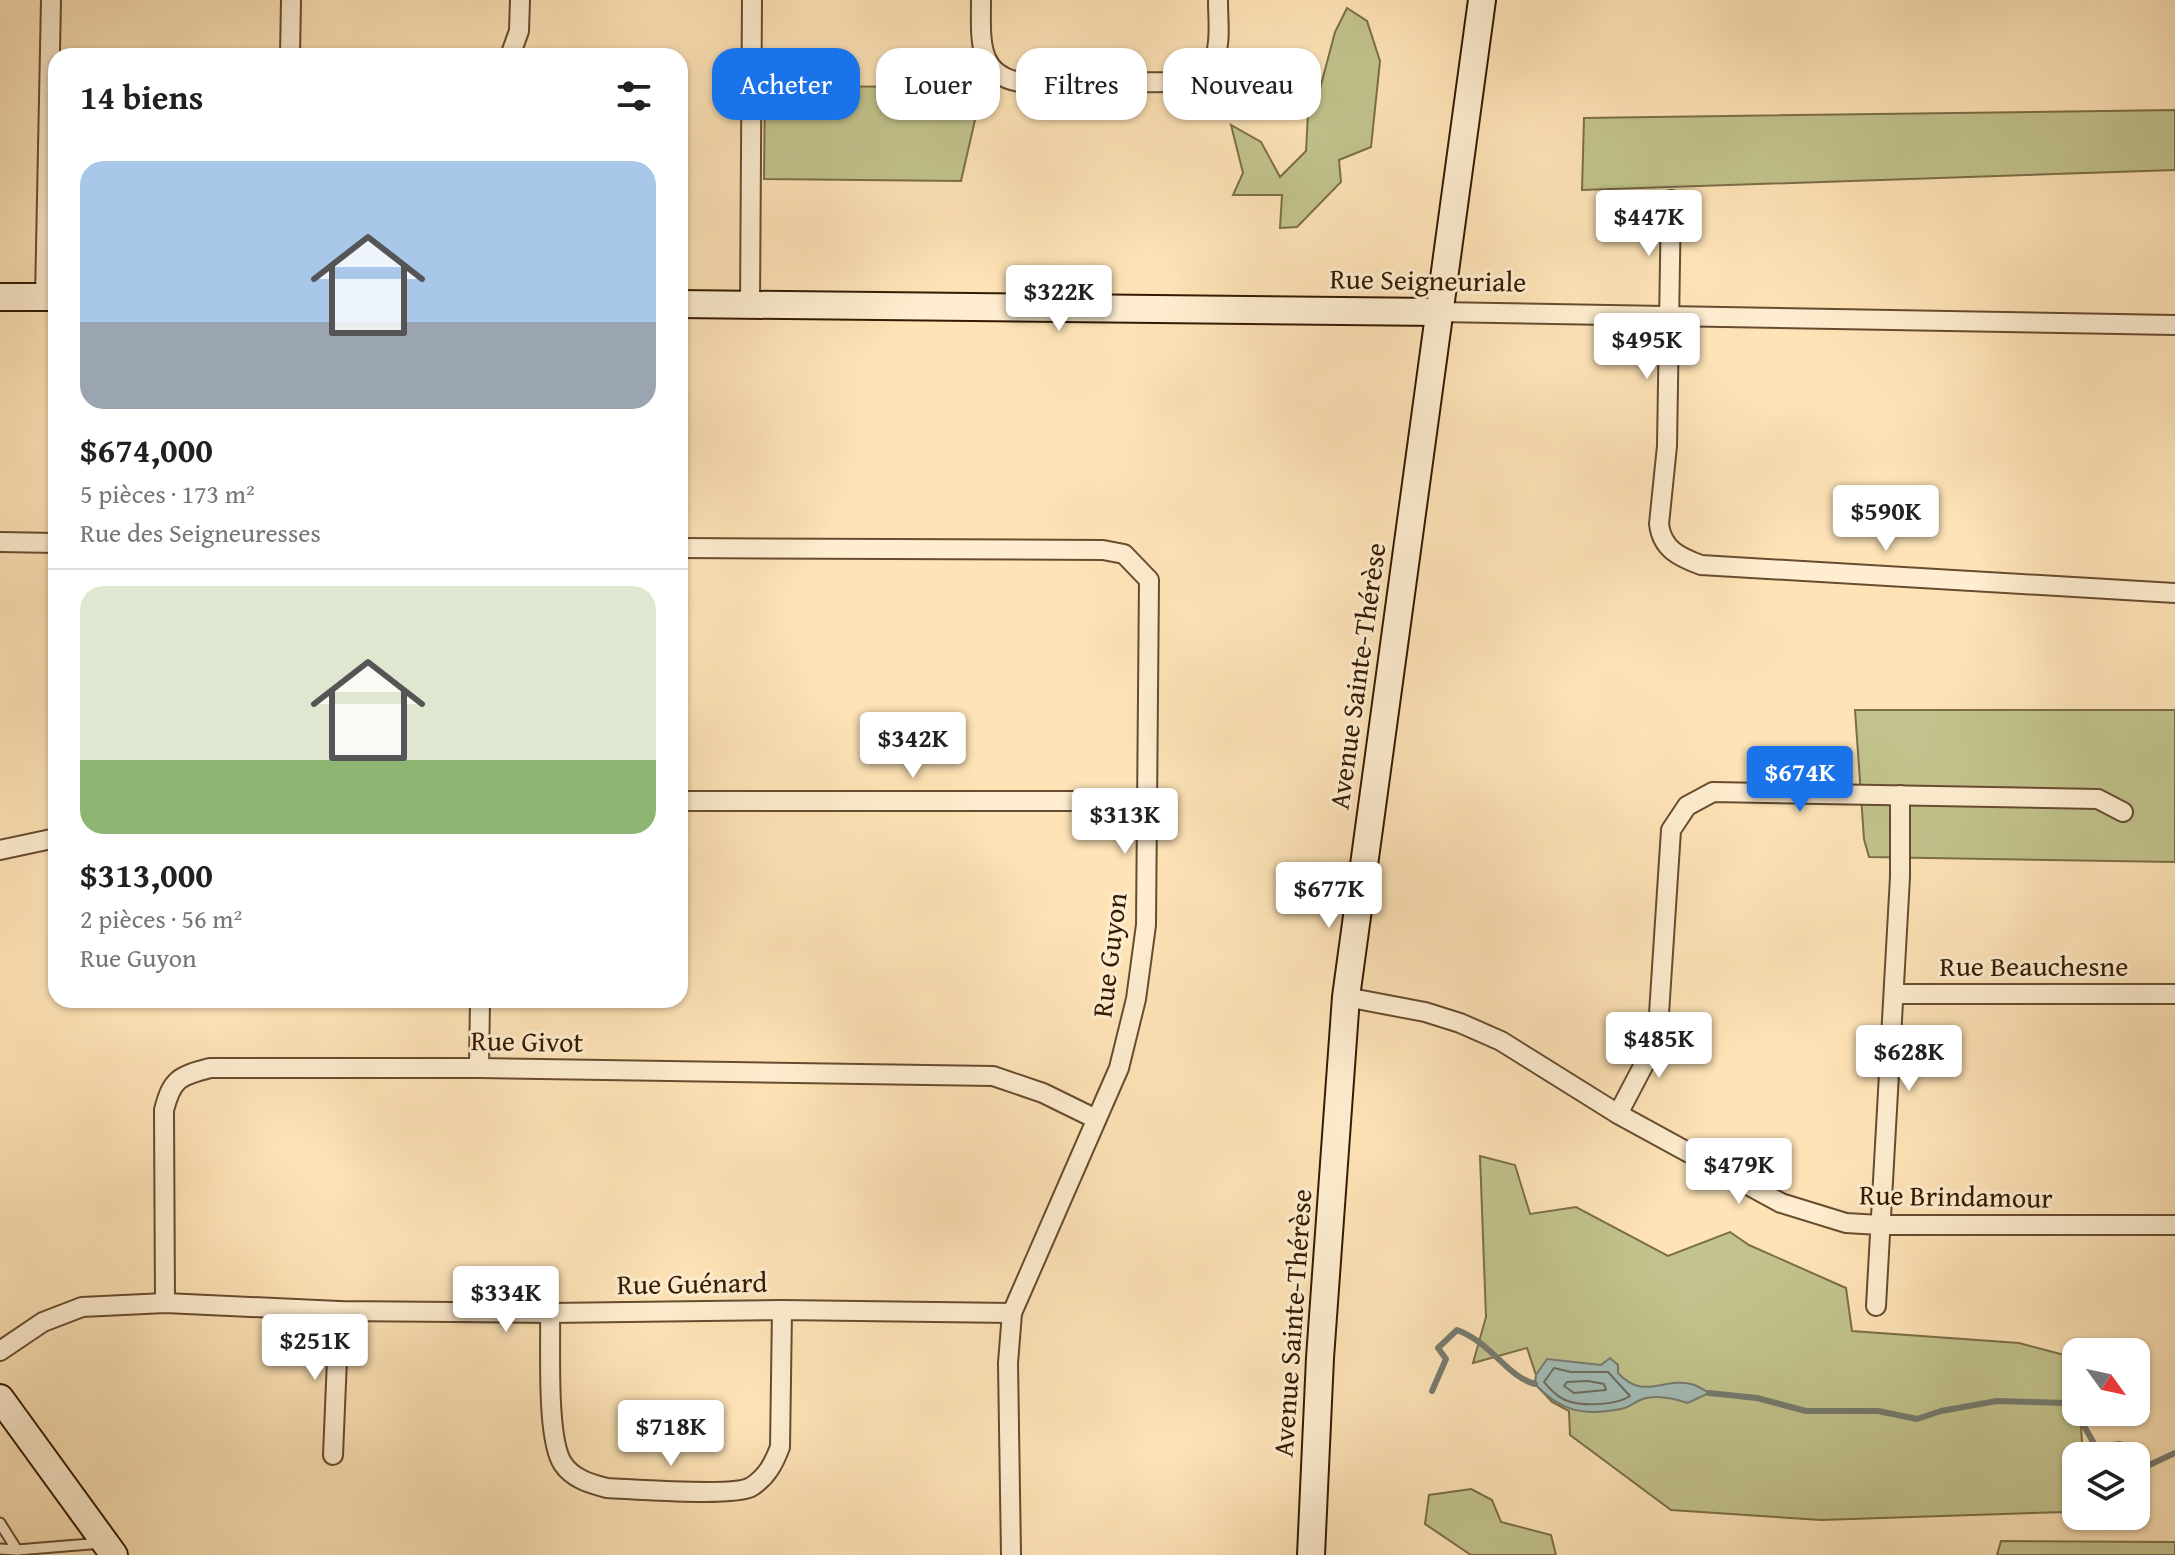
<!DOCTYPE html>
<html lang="fr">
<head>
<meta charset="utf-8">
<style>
	body { margin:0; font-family:"Gentium Book Plus",serif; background:#f2f2f2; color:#202124; height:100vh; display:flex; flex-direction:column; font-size:30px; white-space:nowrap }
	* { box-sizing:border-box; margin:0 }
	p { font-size:26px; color:#757577 }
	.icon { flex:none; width:44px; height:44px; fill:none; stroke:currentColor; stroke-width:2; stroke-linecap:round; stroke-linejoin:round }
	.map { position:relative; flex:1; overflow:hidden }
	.side { position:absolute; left:48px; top:48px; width:640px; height:960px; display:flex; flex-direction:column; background:#fff; border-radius:24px; box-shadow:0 2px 6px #0004 }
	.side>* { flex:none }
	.top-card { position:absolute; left:712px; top:48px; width:760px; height:72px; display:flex; gap:16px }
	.needle { width:52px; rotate:123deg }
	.buttons { position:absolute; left:2062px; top:1338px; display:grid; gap:16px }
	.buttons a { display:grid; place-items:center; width:88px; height:88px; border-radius:16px; background:#fff; box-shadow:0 2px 6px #0004; font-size:40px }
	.price { position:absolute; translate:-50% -68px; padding:0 18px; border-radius:8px; background:#fff; color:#222; font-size:26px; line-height:52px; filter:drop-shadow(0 2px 4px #0008) }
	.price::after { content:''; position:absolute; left:50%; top:48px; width:24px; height:18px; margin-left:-12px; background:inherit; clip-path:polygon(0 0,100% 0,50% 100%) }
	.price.active { background:#1a73e8; color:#fff }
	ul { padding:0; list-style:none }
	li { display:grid; align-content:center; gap:16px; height:424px; padding:0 32px }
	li+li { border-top:2px solid #e0e0e0 }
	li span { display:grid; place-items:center; height:248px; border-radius:24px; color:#555 }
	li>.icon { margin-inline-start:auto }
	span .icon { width:144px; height:144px; fill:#fffc; stroke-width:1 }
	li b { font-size:34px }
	h2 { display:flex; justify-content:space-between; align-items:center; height:96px; padding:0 32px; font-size:34px }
	.chip { padding:0 28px; border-radius:24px; background:#fff; box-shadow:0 2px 6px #0004; font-size:28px; line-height:72px }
	.chip.active { background:#1a73e8; color:#fff }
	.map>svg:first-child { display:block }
	.green { fill:#c2c38c; stroke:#7c6e47; stroke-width:2 }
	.water { fill:#a2bcb7; stroke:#767b6f; stroke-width:2 }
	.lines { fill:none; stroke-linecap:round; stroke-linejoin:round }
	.shore { stroke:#6c6b5c; stroke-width:2 }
	.stream { stroke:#767b6f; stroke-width:6 }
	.lane-casing { stroke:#674c2f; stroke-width:13 }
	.street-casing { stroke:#674c2f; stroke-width:22 }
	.secondary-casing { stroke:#351a02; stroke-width:30 }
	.lane { stroke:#feedd0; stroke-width:9 }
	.street { stroke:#feedd0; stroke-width:18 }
	.secondary { stroke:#feedd0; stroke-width:26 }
	.labels { text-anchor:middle; stroke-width:6; stroke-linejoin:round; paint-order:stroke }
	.street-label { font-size:28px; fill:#351a02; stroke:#feedd0 }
</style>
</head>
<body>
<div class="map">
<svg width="2175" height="1555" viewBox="0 0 2175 1555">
	<rect width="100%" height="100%" fill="#fde3b6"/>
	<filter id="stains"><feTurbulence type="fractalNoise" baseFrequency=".0025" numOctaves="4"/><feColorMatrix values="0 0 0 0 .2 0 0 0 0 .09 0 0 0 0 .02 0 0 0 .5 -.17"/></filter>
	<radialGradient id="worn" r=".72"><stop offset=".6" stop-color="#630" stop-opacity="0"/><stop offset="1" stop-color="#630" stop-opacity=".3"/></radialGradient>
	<!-- green -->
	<g class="green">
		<polygon points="1347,8 1367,21 1380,61 1371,147 1339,160 1341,182 1297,227 1280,228 1282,195 1233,195 1243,173 1231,125 1261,142 1280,177 1306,151 1308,113 1317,100 1335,32"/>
		<polygon points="970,71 983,85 961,181 764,179 765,86 952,87"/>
		<polygon points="2175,110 2175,170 1582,190 1584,118"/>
		<polygon points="1855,710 2175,710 2175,862 1869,857 1864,839"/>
		<polygon points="1480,1156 1515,1165 1530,1214 1576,1207 1668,1256 1730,1232 1749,1245 1846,1288 1852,1331 2019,1343 2076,1358 2076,1412 2080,1412 2083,1456 2076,1456 2076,1487 2066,1512 1821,1520 1671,1510 1570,1435 1569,1411 1552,1402 1535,1384 1536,1375 1527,1348 1473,1363 1486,1317"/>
		<polygon points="1471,1489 1492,1500 1501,1522 1551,1535 1556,1555 1471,1555 1425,1524 1429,1495"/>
		<polygon points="2001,1541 2175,1542 2175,1555 1997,1555"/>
	</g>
	<!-- water -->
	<path class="water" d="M1610,1358L1618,1365V1373C1644,1401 1663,1377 1691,1384C1697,1385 1704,1390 1709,1393L1688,1403C1673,1398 1653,1393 1638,1401C1632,1404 1628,1408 1621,1409C1583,1416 1561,1412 1535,1384L1536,1375L1547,1359L1601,1365Z"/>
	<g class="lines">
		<!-- shore -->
		<g class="shore">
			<path d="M1554,1368L1571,1372H1608L1630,1396C1617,1405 1586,1406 1571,1402C1559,1399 1552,1391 1544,1382Z"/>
			<polygon points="1588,1381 1604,1384 1606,1390 1574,1393 1564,1386 1567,1382"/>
		</g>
		<!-- stream -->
		<g class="stream">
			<path d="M1432,1391L1446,1359L1438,1348L1457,1330C1492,1343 1506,1376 1535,1384"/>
			<polyline points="1709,1393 1757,1398 1806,1411 1878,1411 1917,1419 1941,1411 1997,1401 2065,1403 2076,1412"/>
			<polyline points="2076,1412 2096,1447 2120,1444 2129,1456"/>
			<polyline points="2136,1466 2145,1467 2175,1453"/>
		</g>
		<!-- lane casing -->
		<g class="lane-casing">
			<g id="lane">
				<polyline points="0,1523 17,1550 102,1543"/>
				<polyline points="0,1549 17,1550"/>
			</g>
		</g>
		<!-- street casing -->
		<g class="street-casing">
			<g id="street">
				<path d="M981,0C981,40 976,78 1026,83L1189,82C1226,65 1218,35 1218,0"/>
				<polyline points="290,56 291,0"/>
				<polyline points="510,56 519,31 520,0"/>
				<path d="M1671,200L1667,446L1659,524C1662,549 1679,557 1701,565L2175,593"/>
				<polyline points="45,297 51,0"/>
				<polyline points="750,305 752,0"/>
				<polyline points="1438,312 2175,325"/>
				<polyline points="0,542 56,543"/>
				<polyline points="680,548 1103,550 1124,554 1149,580 1146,925 1136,999 1119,1068 1012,1313 1008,1363 1011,1555"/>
				<polyline points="680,801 1146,801"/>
				<polyline points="0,850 56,838"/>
				<polyline points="1894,994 2175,994"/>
				<polyline points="1346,997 1425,1012 1460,1023 1501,1041 1618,1114 1781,1203 1846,1223 1880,1225 2175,1225"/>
				<polyline points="479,1068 480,1000"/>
				<polyline points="1618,1114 1651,1051 1658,1029 1671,830 1687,806 1713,792 2098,799 2123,812"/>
				<path d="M165,1303L164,1110C172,1079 179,1076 210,1068H479L993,1076L1043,1093L1096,1119"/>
				<polyline points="1876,1306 1900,877 1900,795"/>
				<path d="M550,1313C551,1347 546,1439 563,1464C573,1479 591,1484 607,1488C633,1489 734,1497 751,1487C767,1477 774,1463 780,1447L782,1310"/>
				<polyline points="0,1351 43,1322 82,1307 165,1303 339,1311 550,1313 782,1310 1012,1313"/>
				<polyline points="333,1455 339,1311"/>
			</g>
		</g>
		<!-- secondary casing -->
		<g class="secondary-casing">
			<g id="secondary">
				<polyline points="0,297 56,297"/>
				<polyline points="680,304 1438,312"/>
				<polyline points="0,1398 114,1555"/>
				<polyline points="1311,1555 1320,1358 1346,997 1482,0"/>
			</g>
		</g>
		<!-- lane -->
		<use href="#lane" class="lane"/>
		<!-- street -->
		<use href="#street" class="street"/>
		<!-- secondary -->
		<use href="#secondary" class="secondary"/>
	</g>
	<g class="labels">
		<!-- street labels -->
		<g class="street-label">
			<text transform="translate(1428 280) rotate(1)" y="10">Rue Seigneuriale</text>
			<text transform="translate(1357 676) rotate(-82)" y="10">Avenue Sainte-Thérèse</text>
			<text transform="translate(1109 955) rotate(-83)" y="10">Rue Guyon</text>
			<text x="2034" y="976">Rue Beauchesne</text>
			<text transform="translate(527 1041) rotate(1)" y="10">Rue Givot</text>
			<text transform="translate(1956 1196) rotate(1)" y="10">Rue Brindamour</text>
			<text transform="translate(692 1283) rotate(-1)" y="10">Rue Guénard</text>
			<text transform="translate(1292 1323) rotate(-86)" y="10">Avenue Sainte-Thérèse</text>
		</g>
	</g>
	<rect width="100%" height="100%" filter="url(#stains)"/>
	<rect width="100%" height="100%" fill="url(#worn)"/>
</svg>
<div class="buttons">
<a><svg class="needle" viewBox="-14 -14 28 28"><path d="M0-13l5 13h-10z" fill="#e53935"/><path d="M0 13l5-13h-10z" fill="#757577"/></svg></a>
<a><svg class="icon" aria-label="layers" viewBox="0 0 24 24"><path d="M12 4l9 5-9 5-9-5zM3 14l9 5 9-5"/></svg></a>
</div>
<b class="price" style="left:1649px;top:258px">$447K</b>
<b class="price" style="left:1059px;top:333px">$322K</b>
<b class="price" style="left:1647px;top:381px">$495K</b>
<b class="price" style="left:1886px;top:553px">$590K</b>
<b class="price" style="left:913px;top:780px">$342K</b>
<b class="price active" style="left:1800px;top:814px">$674K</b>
<b class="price" style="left:1125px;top:856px">$313K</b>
<b class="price" style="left:1329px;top:930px">$677K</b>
<b class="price" style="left:1659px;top:1080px">$485K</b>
<b class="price" style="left:1909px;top:1093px">$628K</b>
<b class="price" style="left:1739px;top:1206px">$479K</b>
<b class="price" style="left:506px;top:1334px">$334K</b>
<b class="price" style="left:315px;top:1382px">$251K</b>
<b class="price" style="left:671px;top:1468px">$718K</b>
<div class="top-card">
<a class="chip active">Acheter</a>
<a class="chip">Louer</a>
<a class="chip">Filtres</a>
<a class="chip">Nouveau</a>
</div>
<section class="side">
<h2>14 biens<svg class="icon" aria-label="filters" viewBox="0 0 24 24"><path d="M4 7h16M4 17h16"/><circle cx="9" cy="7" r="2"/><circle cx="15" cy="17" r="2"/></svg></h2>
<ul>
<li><span style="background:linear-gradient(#a9c7e8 65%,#9aa5b1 0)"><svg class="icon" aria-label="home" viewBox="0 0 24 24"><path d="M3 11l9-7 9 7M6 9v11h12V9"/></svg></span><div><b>$674,000</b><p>5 pièces · 173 m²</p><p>Rue des Seigneuresses</p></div></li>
<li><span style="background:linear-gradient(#dfe7d0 70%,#8fb573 0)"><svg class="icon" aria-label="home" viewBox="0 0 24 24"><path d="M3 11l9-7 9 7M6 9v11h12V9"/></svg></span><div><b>$313,000</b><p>2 pièces · 56 m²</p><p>Rue Guyon</p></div></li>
</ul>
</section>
</div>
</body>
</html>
